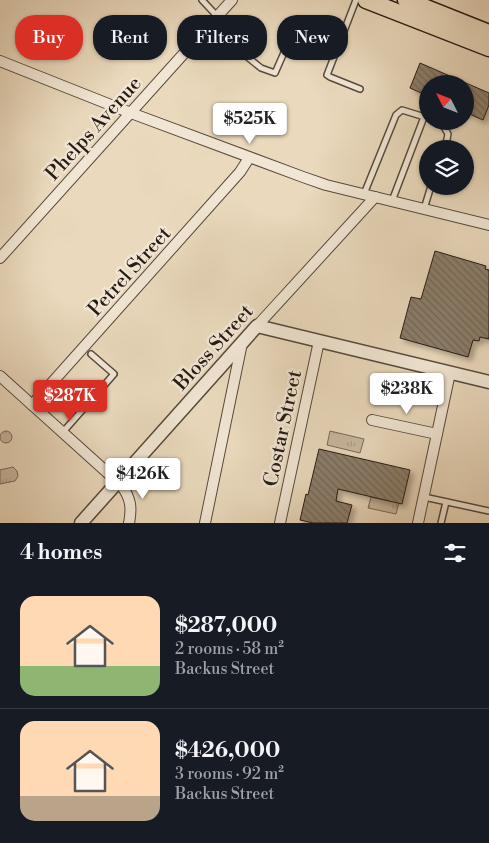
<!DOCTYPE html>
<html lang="en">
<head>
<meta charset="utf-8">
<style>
	body { margin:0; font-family:"Libre Bodoni",serif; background:#20242c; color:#f1f3f6; height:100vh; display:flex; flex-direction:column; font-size:19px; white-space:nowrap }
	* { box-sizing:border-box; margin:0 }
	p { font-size:16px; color:#9ea1a6 }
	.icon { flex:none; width:28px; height:28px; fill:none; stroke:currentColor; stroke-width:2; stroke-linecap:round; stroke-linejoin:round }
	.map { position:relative; height:523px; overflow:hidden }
	.side { display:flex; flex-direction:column; background:#171b24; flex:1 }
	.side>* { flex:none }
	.hud { position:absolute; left:15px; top:15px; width:460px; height:45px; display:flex; gap:10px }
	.needle { width:32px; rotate:312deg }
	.controls { position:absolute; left:419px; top:75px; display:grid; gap:10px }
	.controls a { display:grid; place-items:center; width:55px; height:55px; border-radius:50%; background:#171b24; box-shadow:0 1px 4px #0004; font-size:25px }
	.price { position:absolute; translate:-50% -42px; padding:0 11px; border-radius:5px; background:#fff; color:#222; font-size:16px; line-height:32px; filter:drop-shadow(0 1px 2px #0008) }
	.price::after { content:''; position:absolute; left:50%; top:30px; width:15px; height:11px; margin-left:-8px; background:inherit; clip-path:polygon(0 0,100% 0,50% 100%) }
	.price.current { background:#d93025; color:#fff }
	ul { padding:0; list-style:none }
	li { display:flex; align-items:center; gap:15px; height:125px; padding:0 20px }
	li+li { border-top:1px solid #363941 }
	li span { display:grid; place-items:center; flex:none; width:140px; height:100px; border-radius:15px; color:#555 }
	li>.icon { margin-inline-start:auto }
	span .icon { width:60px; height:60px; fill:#fffc; stroke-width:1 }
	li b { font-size:21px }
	h2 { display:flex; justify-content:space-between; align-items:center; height:60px; padding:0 20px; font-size:21px }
	.tag { padding:0 18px; border-radius:20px; background:#171b24; box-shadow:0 1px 4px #0004; font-size:18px; line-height:45px }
	.tag.current { background:#d93025; color:#fff }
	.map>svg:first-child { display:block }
	.park { fill:url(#park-tufts); stroke:#776a59 }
	.building { fill:url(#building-back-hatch); stroke:#251a12; filter:url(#shadow) }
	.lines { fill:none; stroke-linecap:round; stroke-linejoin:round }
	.service-casing { stroke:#564a3d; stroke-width:8 }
	.minor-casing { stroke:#564a3d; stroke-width:12 }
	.tertiary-casing { stroke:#564a3d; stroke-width:15 }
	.primary-casing { stroke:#251a12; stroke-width:19 }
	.service { stroke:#f1e6d4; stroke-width:5 }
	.minor { stroke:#f1e6d4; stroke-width:10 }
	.tertiary { stroke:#f1e6d4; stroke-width:12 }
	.primary { stroke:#ead9bd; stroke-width:16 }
	.labels { text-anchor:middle; stroke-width:5; stroke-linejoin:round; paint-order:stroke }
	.street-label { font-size:20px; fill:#251a12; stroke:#f1e6d4 }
</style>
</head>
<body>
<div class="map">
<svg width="489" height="523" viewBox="0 0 489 523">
	<defs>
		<pattern id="park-tufts" width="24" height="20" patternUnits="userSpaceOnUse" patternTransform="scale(1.25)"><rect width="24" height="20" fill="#c9b9a0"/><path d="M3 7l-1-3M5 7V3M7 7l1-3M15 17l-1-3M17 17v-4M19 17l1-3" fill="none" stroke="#ac9e89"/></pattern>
		<pattern id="building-back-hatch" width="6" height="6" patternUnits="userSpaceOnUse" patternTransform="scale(1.25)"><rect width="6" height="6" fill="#8b7d6b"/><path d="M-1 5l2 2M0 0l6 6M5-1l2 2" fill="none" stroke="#716657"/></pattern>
		<filter id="shadow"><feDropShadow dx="4" dy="4" stdDeviation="2.5" flood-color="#0004"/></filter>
	</defs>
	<rect width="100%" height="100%" fill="#ead9bd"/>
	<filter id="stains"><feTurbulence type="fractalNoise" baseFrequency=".004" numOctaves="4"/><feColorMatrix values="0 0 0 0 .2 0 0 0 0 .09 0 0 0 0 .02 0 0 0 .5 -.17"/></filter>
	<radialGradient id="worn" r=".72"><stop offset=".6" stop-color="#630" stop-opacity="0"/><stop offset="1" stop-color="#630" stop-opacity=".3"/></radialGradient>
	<!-- park -->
	<g class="park">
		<circle cx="6" cy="437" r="6"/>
		<polygon points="330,431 364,439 360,453 327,445"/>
		<polygon points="13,467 17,471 18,476 15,481 0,484 0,470"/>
		<polygon points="371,497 399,503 396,514 368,508"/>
	</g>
	<!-- building -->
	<g class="building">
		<polygon points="420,63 489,93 489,105 483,120 465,112 465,84 428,84 428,96 410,88"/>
		<polygon points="435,251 486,266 485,269 489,270 489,339 480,337 479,341 473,340 468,357 400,338 411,297 421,299"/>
		<polygon points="319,449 410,470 402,504 338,489 336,501 352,505 347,523 313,523 300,520 306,494 308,495"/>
	</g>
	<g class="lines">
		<!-- service casing -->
		<g class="service-casing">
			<g id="service">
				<polyline points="202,0 217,16"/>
				<polyline points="356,0 327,75 330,77 360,89"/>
				<polyline points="209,26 261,68 275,73 290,39"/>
				<polyline points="437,121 444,127 448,134 445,149"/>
				<polyline points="364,194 396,115 402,110 428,118"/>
				<polyline points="392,201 424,117"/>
				<polyline points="424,209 431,186"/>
				<polyline points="63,432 114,374 91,354"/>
				<polyline points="424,497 489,511"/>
				<polyline points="441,523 446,502"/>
			</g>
		</g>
		<!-- minor casing -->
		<g class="minor-casing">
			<g id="minor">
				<polyline points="0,61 131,113 303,177 326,185 489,225"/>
				<polyline points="0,258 232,0"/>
				<polyline points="257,326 375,197"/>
				<path d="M0,376L121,485C131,498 132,508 129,523"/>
				<polyline points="32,405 240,172 249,158"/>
				<polyline points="372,420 437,434"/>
				<polyline points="205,523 242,343"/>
				<polyline points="280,523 319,341"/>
				<polyline points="418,523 450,373"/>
			</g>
		</g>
		<!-- tertiary casing -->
		<g class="tertiary-casing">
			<polyline id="tertiary" points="81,523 257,326 489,382"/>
		</g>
		<!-- primary casing -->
		<g class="primary-casing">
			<g id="primary">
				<polyline points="366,0 489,48"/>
				<polyline points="406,0 489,33"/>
			</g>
		</g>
		<!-- service -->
		<use href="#service" class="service"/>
		<!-- minor -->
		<use href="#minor" class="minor"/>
		<!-- tertiary -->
		<use href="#tertiary" class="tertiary"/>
		<!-- primary -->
		<use href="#primary" class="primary"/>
	</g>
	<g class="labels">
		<!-- street labels -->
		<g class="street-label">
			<text transform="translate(93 128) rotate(-48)" y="7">Phelps Avenue</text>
			<text transform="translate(129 271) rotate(-48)" y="7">Petrel Street</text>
			<text transform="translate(213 347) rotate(-48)" y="7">Bloss Street</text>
			<text transform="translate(282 428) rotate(-78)" y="7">Costar Street</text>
		</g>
	</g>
	<rect width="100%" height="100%" filter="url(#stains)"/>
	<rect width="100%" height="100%" fill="url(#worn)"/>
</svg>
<div class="controls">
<a><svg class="needle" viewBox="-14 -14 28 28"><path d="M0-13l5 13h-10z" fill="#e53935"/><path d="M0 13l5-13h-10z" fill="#9ea1a6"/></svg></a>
<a><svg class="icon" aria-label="layers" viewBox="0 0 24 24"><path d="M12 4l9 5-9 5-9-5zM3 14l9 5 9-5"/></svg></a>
</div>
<b class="price" style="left:250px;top:145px">$525K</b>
<b class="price" style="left:407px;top:415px">$238K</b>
<b class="price current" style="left:70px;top:422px">$287K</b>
<b class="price" style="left:143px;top:500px">$426K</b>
<div class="hud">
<a class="tag current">Buy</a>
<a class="tag">Rent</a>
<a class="tag">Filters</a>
<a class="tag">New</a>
</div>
</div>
<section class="side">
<h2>4 homes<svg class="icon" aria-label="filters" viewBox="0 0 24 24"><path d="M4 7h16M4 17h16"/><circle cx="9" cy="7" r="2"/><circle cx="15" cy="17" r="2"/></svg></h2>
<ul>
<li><span style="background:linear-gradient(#ffd9b3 70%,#8fb573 0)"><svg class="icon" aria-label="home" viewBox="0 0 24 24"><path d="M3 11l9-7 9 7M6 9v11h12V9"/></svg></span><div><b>$287,000</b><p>2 rooms · 58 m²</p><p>Backus Street</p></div></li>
<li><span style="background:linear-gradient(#ffd9b3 75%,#b9a48a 0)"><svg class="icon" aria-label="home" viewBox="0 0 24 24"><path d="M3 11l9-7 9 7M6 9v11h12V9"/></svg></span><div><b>$426,000</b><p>3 rooms · 92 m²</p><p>Backus Street</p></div></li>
</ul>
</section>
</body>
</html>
